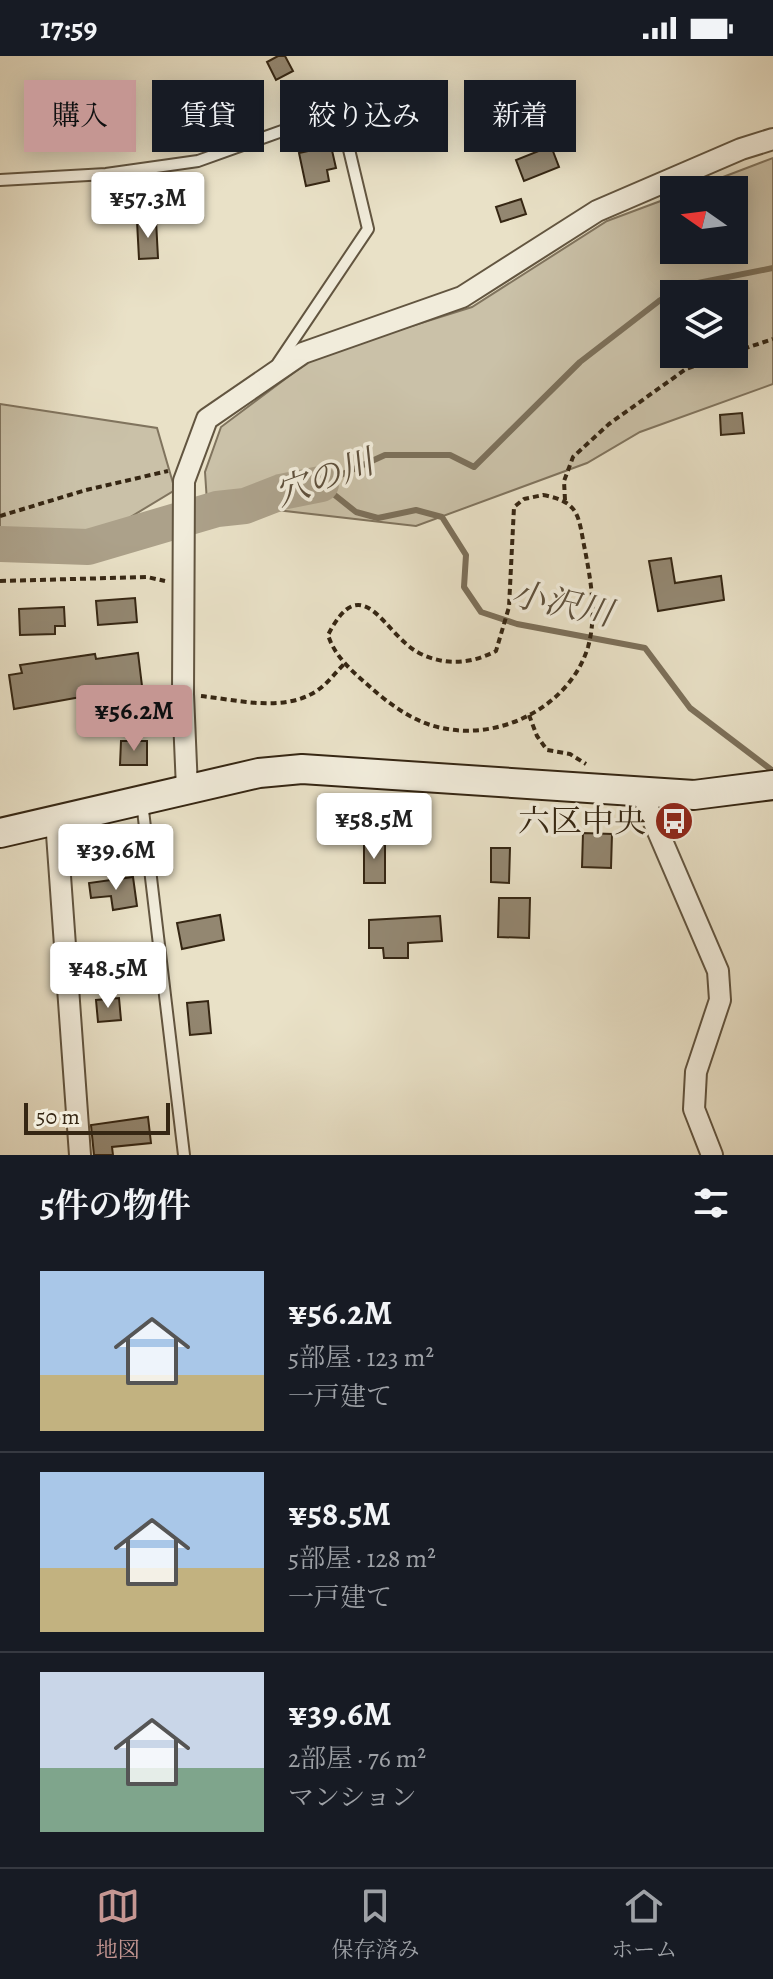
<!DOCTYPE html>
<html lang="ja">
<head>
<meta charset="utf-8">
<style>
	body { margin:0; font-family:Alegreya,"Noto Serif JP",serif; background:#20242c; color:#f1f3f6; height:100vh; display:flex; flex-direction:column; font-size:30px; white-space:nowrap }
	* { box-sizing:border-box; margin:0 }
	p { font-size:26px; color:#9ea1a6 }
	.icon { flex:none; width:44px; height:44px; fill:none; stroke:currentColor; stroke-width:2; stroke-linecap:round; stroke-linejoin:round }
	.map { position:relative; height:1099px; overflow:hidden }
	.drawer { display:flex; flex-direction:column; background:#171b24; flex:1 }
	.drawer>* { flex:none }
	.banner { position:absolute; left:24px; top:24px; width:726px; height:72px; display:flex; gap:16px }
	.needle { width:52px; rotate:284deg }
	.fabs { position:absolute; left:660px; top:120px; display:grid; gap:16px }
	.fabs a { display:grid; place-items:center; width:88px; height:88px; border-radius:0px; background:#171b24; box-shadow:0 4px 20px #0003; font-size:40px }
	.scale { position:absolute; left:24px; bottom:20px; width:146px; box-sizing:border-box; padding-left:8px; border:4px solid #352613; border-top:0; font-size:22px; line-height:28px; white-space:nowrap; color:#352613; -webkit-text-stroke:6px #f1ecdb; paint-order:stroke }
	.price { position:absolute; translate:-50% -68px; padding:0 18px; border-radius:8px; background:#fff; color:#222; font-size:26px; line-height:52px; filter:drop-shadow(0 2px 4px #0008) }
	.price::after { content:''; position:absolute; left:50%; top:48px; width:24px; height:18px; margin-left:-12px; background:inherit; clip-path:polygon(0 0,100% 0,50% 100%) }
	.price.on { background:#c59692; color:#111 }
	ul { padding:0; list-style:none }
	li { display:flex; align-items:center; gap:24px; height:200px; padding:0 40px }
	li+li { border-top:2px solid #363941 }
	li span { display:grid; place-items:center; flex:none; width:224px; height:160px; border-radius:0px; color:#555 }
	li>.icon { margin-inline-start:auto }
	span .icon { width:96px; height:96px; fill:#fffc; stroke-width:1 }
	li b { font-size:34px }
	h2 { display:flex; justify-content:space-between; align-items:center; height:96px; padding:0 40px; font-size:34px }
	.tag { padding:0 28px; border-radius:0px; background:#171b24; box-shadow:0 4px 20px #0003; font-size:28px; line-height:72px }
	.tag.on { background:#c59692; color:#111 }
	.status { display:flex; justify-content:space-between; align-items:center; height:56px; padding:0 40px; background:#171b24; direction:ltr }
	.status svg { height:22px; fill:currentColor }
	.menu { display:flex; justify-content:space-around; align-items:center; height:112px; border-top:2px solid #363941; background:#171b24; font-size:22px; color:#9ea1a6 }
	.menu a { display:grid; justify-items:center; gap:4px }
	.menu .on { color:#c59692 }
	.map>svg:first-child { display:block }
	.green { fill:#cac1a8; stroke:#80745e; stroke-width:2; fill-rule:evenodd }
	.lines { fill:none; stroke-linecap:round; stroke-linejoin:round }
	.stream { stroke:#7c705a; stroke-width:6 }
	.river { stroke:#aca18a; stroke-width:36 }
	.building { fill:#938771; stroke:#352613; stroke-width:2 }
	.lane-casing { stroke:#625540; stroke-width:14 }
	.street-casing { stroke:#625540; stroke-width:24 }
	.secondary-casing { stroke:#352613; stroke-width:32 }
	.path { stroke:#352613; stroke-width:4; stroke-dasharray:6 4; stroke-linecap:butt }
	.lane { stroke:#f1ecdb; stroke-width:10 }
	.street { stroke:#f1ecdb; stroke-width:20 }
	.secondary { stroke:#f1ecdb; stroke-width:28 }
	.labels { text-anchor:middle; stroke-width:7; stroke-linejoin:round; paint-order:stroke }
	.poi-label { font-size:32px; fill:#352613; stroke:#f1ecdb; text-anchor:end }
	.water-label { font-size:34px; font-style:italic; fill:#5f513d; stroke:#f1ecdb }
</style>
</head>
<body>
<div class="status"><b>17:59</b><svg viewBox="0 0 49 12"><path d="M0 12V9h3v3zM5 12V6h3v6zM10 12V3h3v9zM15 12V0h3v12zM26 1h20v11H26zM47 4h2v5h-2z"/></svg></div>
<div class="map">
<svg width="773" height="1099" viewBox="0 0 773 1099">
	<rect width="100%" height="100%" fill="#e9e1c7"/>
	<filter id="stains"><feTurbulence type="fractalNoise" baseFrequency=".0025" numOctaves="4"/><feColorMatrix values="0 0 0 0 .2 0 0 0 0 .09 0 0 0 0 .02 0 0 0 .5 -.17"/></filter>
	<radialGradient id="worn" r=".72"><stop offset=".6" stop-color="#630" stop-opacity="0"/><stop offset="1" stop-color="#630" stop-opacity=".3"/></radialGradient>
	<!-- green -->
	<g class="green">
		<path d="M773,102V328L640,376L587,407L416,470L207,446L205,416L221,371L316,300L472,251L607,165L674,140V194H734V134H689ZM674,238H734V298H674Z"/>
		<polygon points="0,348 157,372 175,434 114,471 11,483 0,482"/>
	</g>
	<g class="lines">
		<!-- stream -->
		<polyline class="stream" points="773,212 688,229 659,245 580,306 474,411 450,399 385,399 321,428 356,456 378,462 416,454 442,461 466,499 464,531 481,556 517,568 645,592 690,652 773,715"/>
		<!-- river -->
		<polyline class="river" points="0,488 88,491 217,453 245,450 281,436 321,428"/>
	</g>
	<!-- building -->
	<g class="building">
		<polygon points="278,0 285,0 293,15 276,24 267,6"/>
		<polygon points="382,38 406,45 400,68 376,62"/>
		<polygon points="73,56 74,90 47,91 45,57"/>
		<polygon points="331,90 336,112 327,114 329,125 306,130 299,97"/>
		<polygon points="551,90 559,111 524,125 516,104"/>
		<polygon points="146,140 149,162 128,166 124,143"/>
		<polygon points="521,143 526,158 501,166 496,151"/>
		<polygon points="156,164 158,202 139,203 137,165"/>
		<polygon points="742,357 744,377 721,379 720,359"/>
		<polygon points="671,502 675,527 721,520 724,544 658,555 649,505"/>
		<polygon points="135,542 137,566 98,569 96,545"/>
		<polygon points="64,551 65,570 55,570 55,578 20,579 19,553"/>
		<polygon points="138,597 142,630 14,653 9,619 22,617 20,609 95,598 96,603"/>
		<polygon points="121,685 147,685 147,709 120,709"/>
		<polygon points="583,777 612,778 611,812 582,811"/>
		<rect x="364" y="783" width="21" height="44"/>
		<polygon points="491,792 510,792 509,827 491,826"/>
		<polygon points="133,821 137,850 113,854 111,840 91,842 89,827"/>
		<polygon points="499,842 530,842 529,882 498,881"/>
		<polygon points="220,859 224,884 182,893 177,867"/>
		<polygon points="440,860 442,885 408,887 408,902 384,902 383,892 369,892 369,864"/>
		<polygon points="119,942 121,964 98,966 96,944"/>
		<polygon points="208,945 211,977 190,979 187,947"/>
		<polygon points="148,1061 151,1087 112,1091 113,1099 94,1099 91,1069"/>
	</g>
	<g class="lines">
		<!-- lane casing -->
		<g class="lane-casing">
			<g id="lane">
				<polyline points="0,124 106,118 198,105 296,70 330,69 346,81 368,173 278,307"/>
				<polyline points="142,746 184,1099"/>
			</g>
		</g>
		<!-- street casing -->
		<g class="street-casing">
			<g id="street">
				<polyline points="187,733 183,638 184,425 207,363 303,297 462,241 597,155 741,93 773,83"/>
				<polyline points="641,736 718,915 720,944 696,1016 694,1053 712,1099"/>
				<polyline points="56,764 80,1099"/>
			</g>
		</g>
		<!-- secondary casing -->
		<g class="secondary-casing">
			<polyline id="secondary" points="0,777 259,717 302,713 694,739 773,729"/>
		</g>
		<!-- path -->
		<g class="path">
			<polyline points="734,296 773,283"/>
			<path d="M543,439C581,446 578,461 585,494C591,526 597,559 588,591C570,650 501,685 442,672C415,667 389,648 369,630C352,615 335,601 328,579C363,510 384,579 419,597C445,610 471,608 496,595L509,551L514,451L524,443Z"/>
			<polyline points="565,444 564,425 573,401 609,368 686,313 729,298"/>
			<polyline points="0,460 86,434 168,415"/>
			<polyline points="0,525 147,521 165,525"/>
			<path d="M201,640C238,644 285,657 318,634C328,627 336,616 345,607"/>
			<polyline points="529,659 537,680 547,694 570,698 586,708"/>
		</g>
		<!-- lane -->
		<use href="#lane" class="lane"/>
		<!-- street -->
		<use href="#street" class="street"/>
		<!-- secondary -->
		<use href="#secondary" class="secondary"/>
	</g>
	<!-- icons -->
	<defs>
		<g id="bus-disc" transform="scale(2)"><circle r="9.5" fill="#8f2418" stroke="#f1ecdb"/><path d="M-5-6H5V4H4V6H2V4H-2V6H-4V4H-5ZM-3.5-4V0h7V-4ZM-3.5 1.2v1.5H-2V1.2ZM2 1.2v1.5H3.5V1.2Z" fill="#fff"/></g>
	</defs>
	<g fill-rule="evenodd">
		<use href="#bus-disc" x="674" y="765"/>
	</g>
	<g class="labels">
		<!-- poi labels -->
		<g class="poi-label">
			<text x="646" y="776">六区中央</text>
		</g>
		<!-- water labels -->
		<g class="water-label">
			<text transform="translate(324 421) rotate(-20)" y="12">穴の川</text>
			<text transform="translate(562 547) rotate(12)" y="12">小沢川</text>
		</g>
	</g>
	<rect width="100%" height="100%" filter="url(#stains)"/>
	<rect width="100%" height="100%" fill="url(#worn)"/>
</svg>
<div class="fabs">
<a><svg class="needle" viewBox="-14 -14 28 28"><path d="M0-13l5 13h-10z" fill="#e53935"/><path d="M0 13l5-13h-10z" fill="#9ea1a6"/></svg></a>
<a><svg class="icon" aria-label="layers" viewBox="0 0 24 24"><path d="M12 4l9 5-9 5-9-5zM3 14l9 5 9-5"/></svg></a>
</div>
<div class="scale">50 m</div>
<b class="price" style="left:148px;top:184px">¥57.3M</b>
<b class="price on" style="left:134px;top:697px">¥56.2M</b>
<b class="price" style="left:374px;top:805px">¥58.5M</b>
<b class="price" style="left:116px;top:836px">¥39.6M</b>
<b class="price" style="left:108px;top:954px">¥48.5M</b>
<div class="banner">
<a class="tag on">購入</a>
<a class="tag">賃貸</a>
<a class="tag">絞り込み</a>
<a class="tag">新着</a>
</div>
</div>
<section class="drawer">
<h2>5件の物件<svg class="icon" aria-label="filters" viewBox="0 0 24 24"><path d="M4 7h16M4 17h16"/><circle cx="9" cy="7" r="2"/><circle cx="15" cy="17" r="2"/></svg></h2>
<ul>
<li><span style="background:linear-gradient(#a9c7e8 65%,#c2b280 0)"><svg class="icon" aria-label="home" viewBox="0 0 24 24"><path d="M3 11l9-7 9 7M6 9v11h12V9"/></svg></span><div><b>¥56.2M</b><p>5部屋 · 123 m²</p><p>一戸建て</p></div></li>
<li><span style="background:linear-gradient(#a9c7e8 60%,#c2b280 0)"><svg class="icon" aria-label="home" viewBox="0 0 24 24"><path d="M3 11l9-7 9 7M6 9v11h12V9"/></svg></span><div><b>¥58.5M</b><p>5部屋 · 128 m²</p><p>一戸建て</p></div></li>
<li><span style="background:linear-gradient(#c9d6e8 60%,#7fa58c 0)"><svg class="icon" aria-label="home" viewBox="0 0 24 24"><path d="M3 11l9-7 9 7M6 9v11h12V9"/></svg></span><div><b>¥39.6M</b><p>2部屋 · 76 m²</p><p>マンション</p></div></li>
</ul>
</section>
<nav class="menu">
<a class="on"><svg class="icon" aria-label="map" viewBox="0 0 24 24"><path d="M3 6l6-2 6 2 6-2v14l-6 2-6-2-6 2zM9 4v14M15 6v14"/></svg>地図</a>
<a><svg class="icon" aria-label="saved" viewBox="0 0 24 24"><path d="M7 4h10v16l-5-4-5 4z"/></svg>保存済み</a>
<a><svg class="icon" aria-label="home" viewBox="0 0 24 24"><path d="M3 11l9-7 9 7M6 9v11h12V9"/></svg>ホーム</a>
</nav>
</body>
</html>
